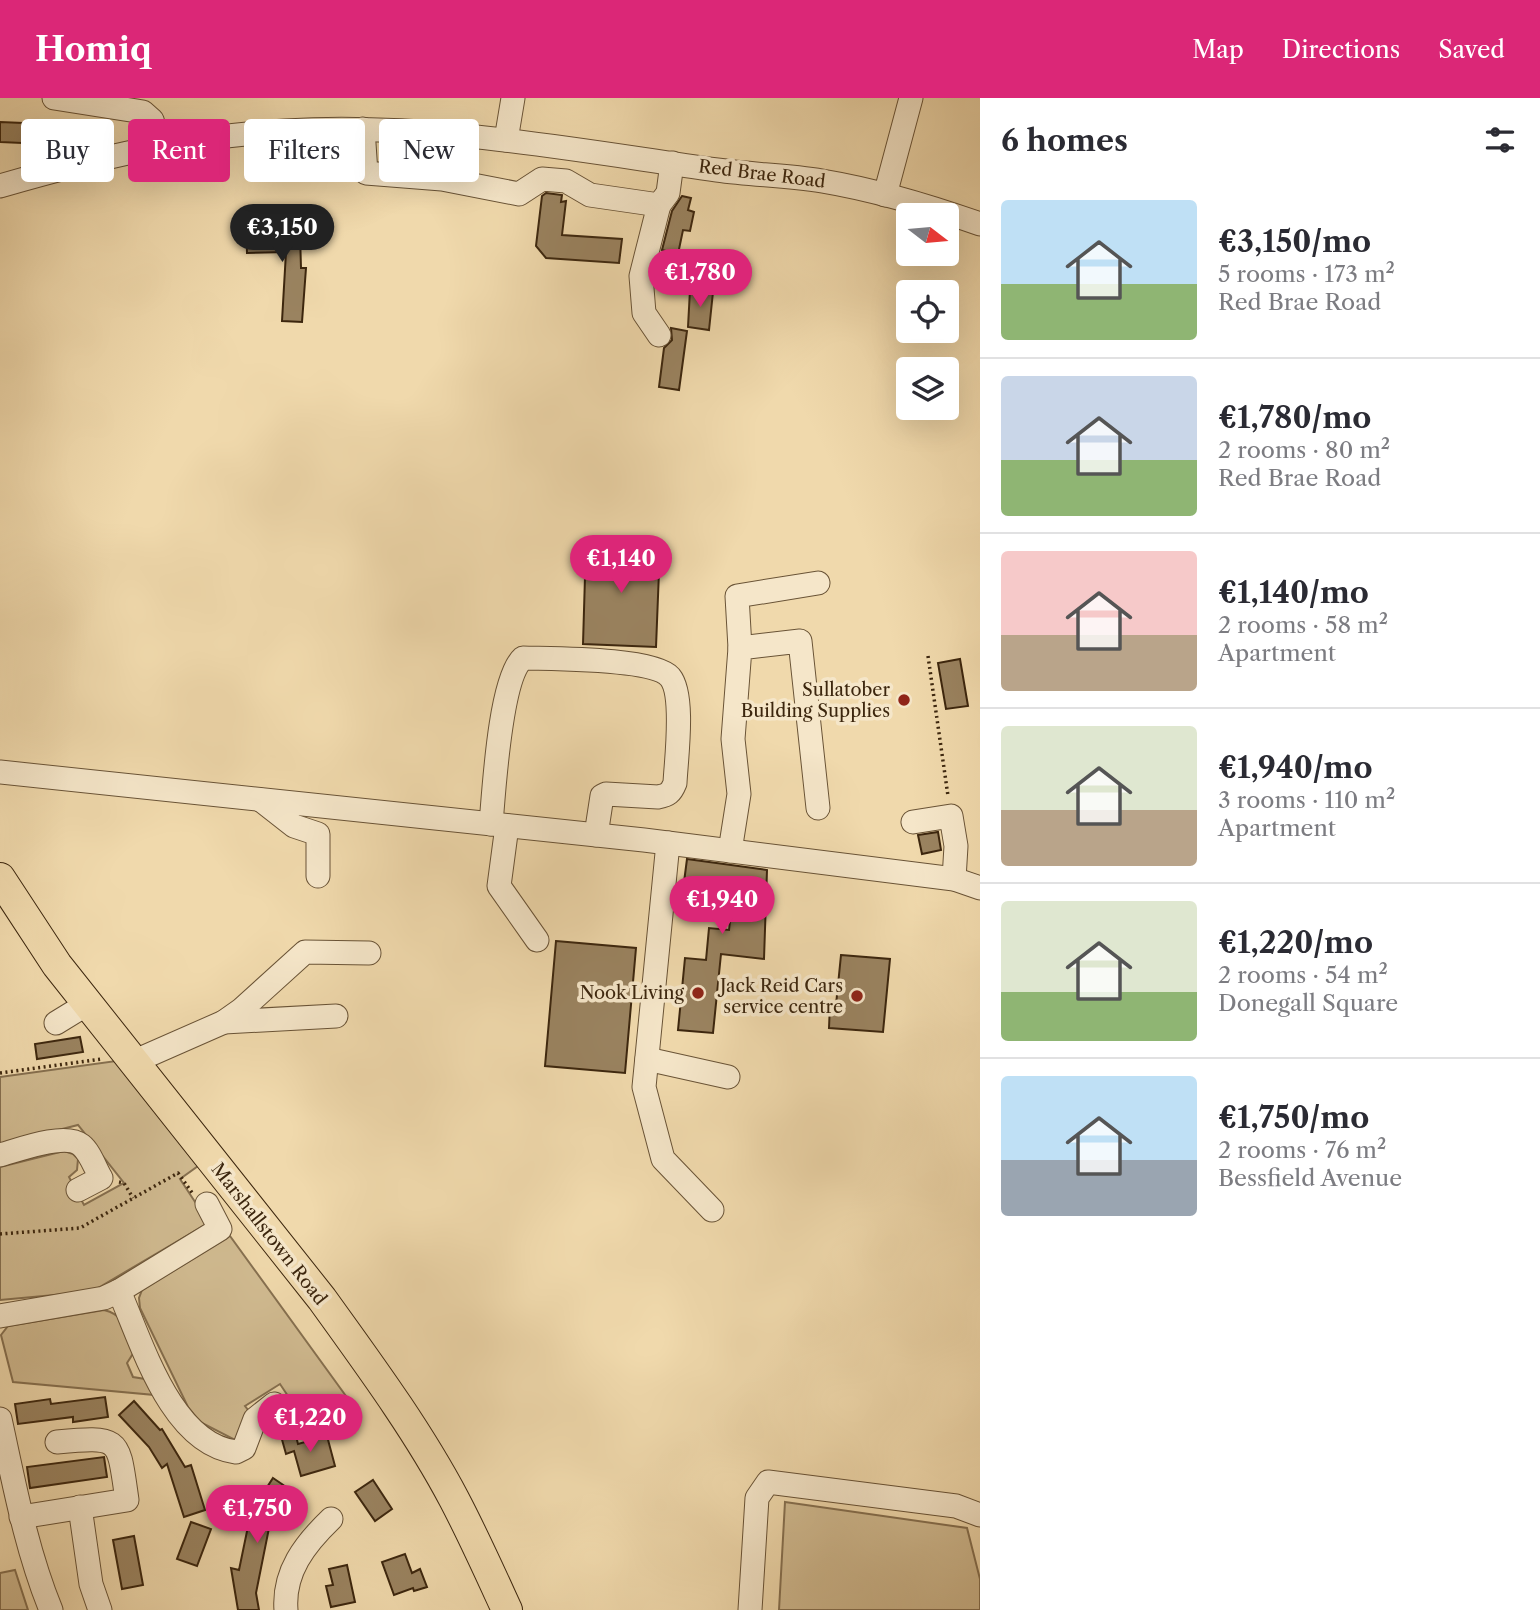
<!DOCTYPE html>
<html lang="en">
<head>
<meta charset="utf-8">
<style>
	body { margin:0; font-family:"Libre Caslon Text",serif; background:#f7f7f7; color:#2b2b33; height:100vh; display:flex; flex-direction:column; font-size:26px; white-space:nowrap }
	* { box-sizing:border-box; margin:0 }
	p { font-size:23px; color:#7c7c81 }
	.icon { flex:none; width:38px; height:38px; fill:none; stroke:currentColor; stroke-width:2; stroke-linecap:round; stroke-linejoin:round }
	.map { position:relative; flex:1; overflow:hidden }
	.panel { display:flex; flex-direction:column; background:#fff; width:560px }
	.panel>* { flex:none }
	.top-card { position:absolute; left:21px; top:21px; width:665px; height:63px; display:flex; gap:14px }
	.needle { width:46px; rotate:106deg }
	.controls { position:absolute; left:896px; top:105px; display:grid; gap:14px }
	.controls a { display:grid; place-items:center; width:63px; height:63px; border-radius:7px; background:#fff; box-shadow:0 7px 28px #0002; font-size:35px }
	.price { position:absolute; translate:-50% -60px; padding:0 16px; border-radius:24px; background:#db2777; color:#fff; font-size:23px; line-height:46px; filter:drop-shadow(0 2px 4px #0008) }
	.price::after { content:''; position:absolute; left:50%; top:42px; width:21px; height:16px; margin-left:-10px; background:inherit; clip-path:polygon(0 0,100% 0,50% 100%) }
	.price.on { background:#222; color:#fff }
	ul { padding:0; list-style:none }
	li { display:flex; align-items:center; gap:21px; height:175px; padding:0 21px }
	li+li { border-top:2px solid #e1e1e2 }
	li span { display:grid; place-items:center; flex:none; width:196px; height:140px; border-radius:7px; color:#555 }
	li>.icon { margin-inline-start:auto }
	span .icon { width:84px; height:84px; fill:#fffc; stroke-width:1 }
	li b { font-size:30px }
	h2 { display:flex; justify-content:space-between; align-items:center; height:84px; padding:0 21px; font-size:30px }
	.chip { padding:0 24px; border-radius:7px; background:#fff; box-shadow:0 7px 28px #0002; font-size:24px; line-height:63px }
	.chip.on { background:#db2777; color:#fff }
	header { display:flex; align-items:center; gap:42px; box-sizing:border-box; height:98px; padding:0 35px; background:#db2777; color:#fff }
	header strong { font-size:33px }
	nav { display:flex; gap:38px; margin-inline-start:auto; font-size:24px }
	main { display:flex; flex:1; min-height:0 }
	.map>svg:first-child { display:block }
	.green { fill:#d1bb91; stroke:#867050; stroke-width:2 }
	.building { fill:#9a8360; stroke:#3c260e; stroke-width:2 }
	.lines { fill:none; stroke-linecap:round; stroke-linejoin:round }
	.minor-casing { stroke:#695336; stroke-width:25 }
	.major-casing { stroke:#3c260e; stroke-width:32 }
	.path { stroke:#3c260e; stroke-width:3.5; stroke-dasharray:2 3.5; stroke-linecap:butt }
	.minor { stroke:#f5e6c9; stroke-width:23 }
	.major { stroke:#f0d9ac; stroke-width:30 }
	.poi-dot { fill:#8f2418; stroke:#f5e6c9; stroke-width:2.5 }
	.labels { text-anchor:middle; stroke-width:7; stroke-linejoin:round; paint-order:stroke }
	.street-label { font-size:18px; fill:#3c260e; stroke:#f5e6c9 }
	.poi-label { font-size:18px; fill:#3c260e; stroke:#f5e6c9; text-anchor:end }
</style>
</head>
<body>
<header>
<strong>Homiq</strong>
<nav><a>Map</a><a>Directions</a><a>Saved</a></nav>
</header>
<main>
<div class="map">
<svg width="980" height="1512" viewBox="0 0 980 1512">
	<rect width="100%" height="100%" fill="#f0d9ac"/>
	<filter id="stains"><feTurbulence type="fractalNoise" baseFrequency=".00286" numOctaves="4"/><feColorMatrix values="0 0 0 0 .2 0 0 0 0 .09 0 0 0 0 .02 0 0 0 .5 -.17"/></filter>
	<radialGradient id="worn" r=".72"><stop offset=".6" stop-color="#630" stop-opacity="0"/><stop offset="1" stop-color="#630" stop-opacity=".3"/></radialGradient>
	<!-- green -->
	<g class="green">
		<polygon points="116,963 198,1068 180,1081 207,1122 205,1127 98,1190 87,1194 0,1202 0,1069 64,1053 73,1056 78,1061 77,1072 69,1079 84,1107 124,1085 78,1027 0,1047 0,979"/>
		<polygon points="230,1138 359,1316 322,1313 304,1322 280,1286 245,1308 248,1312 240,1340 235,1342 200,1324 188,1309 140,1210 139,1200 142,1192"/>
		<path d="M104,1212C126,1217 127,1234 134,1254L127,1265L133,1279L145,1281L155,1297L13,1284L1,1237L8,1228Z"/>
		<polygon points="785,1404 967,1430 980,1481 980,1512 779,1512"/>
		<polygon points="15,1472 28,1512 0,1512 0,1475"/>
	</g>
	<!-- building -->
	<g class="building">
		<polygon points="0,24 23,25 22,45 0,44"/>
		<polygon points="546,95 562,97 561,104 566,103 562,137 622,141 619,165 546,160 536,148 542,98"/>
		<polygon points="682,98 691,100 688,112 694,114 690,133 683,132 678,156 662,152 672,113"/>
		<polygon points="270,122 271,137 300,136 301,170 306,170 302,224 282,223 286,154 247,155 246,123"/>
		<polygon points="690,192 713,194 709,232 688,229"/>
		<polygon points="671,230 687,233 679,292 659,289 664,250 672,242"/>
		<polygon points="586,445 660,448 656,549 583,546"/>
		<polygon points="960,561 968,608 946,611 938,565"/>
		<polygon points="938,734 941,752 922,756 918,737"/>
		<polygon points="687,761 767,772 764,861 721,856 713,935 678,932 685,860 706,862 709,830 729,832 733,798 683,792"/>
		<polygon points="556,843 636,850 625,975 545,968"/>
		<polygon points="841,857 890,861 883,934 829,930 830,906 836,907"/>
		<polygon points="80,939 83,954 37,961 35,946"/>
		<polygon points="105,1299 108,1319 73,1324 73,1319 18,1326 15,1306 50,1301 51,1306"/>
		<polygon points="134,1303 160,1332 162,1331 185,1369 191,1367 205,1412 184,1419 167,1366 162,1370 149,1349 119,1317"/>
		<polygon points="281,1338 289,1340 296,1338 298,1346 327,1338 335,1368 301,1378 294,1353 286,1356"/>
		<polygon points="104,1359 107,1379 30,1390 27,1369"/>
		<polygon points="273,1380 292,1393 278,1414 273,1410 256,1495 259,1512 238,1512 231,1470 239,1472 251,1414"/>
		<polygon points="373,1382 392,1411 375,1423 355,1394"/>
		<polygon points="191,1424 211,1431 197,1468 177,1461"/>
		<polygon points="134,1438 143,1487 122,1491 113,1442"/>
		<polygon points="405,1456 412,1475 420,1471 427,1489 414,1493 413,1490 394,1497 382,1464"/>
		<polygon points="347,1467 355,1504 331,1509 326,1488 333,1487 329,1471"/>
	</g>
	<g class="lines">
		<!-- minor casing -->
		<g class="minor-casing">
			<g id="minor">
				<polyline points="54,0 143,14 152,22 160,48"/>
				<polyline points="363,31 366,75 442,81 519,96 542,81 566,83 590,97 659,107 668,95 672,65"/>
				<polyline points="506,42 513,0"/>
				<path d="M0,88C93,61 188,38 285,33C430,24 574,52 717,72C752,77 787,77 822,83C876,92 929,108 980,126"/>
				<polyline points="885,97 911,0"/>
				<polyline points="659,237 644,215 641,178 659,107"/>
				<polyline points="740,550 737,498 818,485"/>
				<polyline points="0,674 644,742 954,781 980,790"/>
				<polyline points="261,702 294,728 318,736 318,778"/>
				<polyline points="913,724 951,718 956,748 954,781"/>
				<path d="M491,726C494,692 500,580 523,560C552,561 653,560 670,579C685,597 676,662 675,685C671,695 668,697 658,699L606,696L602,698L596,737"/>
				<polyline points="507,728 499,788 537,842"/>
				<polyline points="668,745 644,989 663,1061 712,1112"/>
				<polyline points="730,753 739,696 733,641 740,550 800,543 818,710"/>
				<polyline points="224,924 336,918"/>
				<polyline points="56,925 87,906"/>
				<polyline points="647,961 728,979"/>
				<polyline points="133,964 224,924 241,912 305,854 369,855"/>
				<path d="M0,1057C18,1052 65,1034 81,1047C90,1054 95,1070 101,1080L78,1092"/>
				<path d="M119,1193C142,1245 171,1346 236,1354L244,1350L255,1321L274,1306L288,1326"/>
				<polyline points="0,1218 104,1200 119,1193 220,1131 207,1106"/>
				<path d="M0,1321C14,1385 26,1451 51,1512"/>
				<polyline points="80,1409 91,1486 100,1512"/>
				<path d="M21,1419L127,1402C118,1340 122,1338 57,1344"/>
				<path d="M286,1512C283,1474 305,1446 331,1421"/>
				<polyline points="750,1512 757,1400 768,1384 956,1408 980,1417"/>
			</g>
		</g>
		<!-- major casing -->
		<g class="major-casing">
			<path id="major" d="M0,780L57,867L322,1201C368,1265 417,1331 454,1401C473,1437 490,1475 507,1512"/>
		</g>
		<!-- path -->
		<g class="path">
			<polyline points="928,558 948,698"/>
			<polyline points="0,975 102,961"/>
			<polyline points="119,1084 124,1085 133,1100"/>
			<polyline points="0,1136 80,1130 178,1075 193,1096"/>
		</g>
		<!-- minor -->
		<use href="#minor" class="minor"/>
		<!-- major -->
		<use href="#major" class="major"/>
	</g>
	<!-- markers -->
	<g class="poi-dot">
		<circle cx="904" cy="602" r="7"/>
		<circle cx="698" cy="895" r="7"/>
		<circle cx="857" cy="898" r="7"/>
	</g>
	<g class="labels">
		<!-- street labels -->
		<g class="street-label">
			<text transform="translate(762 76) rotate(7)" y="6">Red Brae Road</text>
			<text transform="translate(269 1136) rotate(52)" y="6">Marshallstown Road</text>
		</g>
		<!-- poi labels -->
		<g class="poi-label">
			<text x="890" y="598">Sullatober<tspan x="890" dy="21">Building Supplies</tspan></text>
			<text x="843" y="894">Jack Reid Cars<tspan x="843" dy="21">service centre</tspan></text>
			<text x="684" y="901">Nook Living</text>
		</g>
	</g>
	<rect width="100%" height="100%" filter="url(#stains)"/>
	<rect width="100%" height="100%" fill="url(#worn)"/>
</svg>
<div class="controls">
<a><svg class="needle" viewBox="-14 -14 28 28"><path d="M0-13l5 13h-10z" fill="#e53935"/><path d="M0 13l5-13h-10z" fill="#7c7c81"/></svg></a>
<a><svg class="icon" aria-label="locate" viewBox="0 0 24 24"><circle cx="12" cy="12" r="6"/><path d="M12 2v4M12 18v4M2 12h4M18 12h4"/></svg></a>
<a><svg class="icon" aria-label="layers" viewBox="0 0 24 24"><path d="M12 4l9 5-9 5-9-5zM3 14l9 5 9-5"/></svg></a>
</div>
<b class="price on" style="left:282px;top:166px">€3,150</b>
<b class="price" style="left:700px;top:211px">€1,780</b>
<b class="price" style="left:621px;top:497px">€1,140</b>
<b class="price" style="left:722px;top:838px">€1,940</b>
<b class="price" style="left:310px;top:1356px">€1,220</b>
<b class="price" style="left:257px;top:1447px">€1,750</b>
<div class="top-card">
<a class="chip">Buy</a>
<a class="chip on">Rent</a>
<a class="chip">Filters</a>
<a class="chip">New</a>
</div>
</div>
<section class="panel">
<h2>6 homes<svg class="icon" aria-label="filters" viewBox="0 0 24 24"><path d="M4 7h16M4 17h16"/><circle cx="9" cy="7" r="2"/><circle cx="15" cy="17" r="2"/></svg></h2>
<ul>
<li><span style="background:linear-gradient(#bfe0f5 60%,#8fb573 0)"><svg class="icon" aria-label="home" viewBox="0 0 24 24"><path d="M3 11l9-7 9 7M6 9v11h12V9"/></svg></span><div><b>€3,150/mo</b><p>5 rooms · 173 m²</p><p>Red Brae Road</p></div></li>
<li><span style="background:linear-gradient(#c9d6e8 60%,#8fb573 0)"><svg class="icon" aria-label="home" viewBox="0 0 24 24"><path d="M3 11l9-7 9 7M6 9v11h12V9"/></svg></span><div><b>€1,780/mo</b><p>2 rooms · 80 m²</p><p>Red Brae Road</p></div></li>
<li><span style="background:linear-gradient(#f6c9c9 60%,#b9a48a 0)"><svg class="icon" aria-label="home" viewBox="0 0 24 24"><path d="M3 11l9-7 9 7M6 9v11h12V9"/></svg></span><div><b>€1,140/mo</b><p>2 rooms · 58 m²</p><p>Apartment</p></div></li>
<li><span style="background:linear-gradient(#dfe7d0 60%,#b9a48a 0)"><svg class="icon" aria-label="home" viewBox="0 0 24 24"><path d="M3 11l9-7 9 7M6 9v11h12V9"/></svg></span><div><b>€1,940/mo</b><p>3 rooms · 110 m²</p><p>Apartment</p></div></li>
<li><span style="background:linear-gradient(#dfe7d0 65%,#8fb573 0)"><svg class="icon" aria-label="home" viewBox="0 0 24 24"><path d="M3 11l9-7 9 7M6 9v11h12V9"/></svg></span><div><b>€1,220/mo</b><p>2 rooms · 54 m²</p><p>Donegall Square</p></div></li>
<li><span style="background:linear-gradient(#bfe0f5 60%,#9aa5b1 0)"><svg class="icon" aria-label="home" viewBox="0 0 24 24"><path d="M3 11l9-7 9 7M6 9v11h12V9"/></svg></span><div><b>€1,750/mo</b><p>2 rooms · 76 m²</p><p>Bessfield Avenue</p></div></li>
</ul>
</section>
</main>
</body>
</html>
